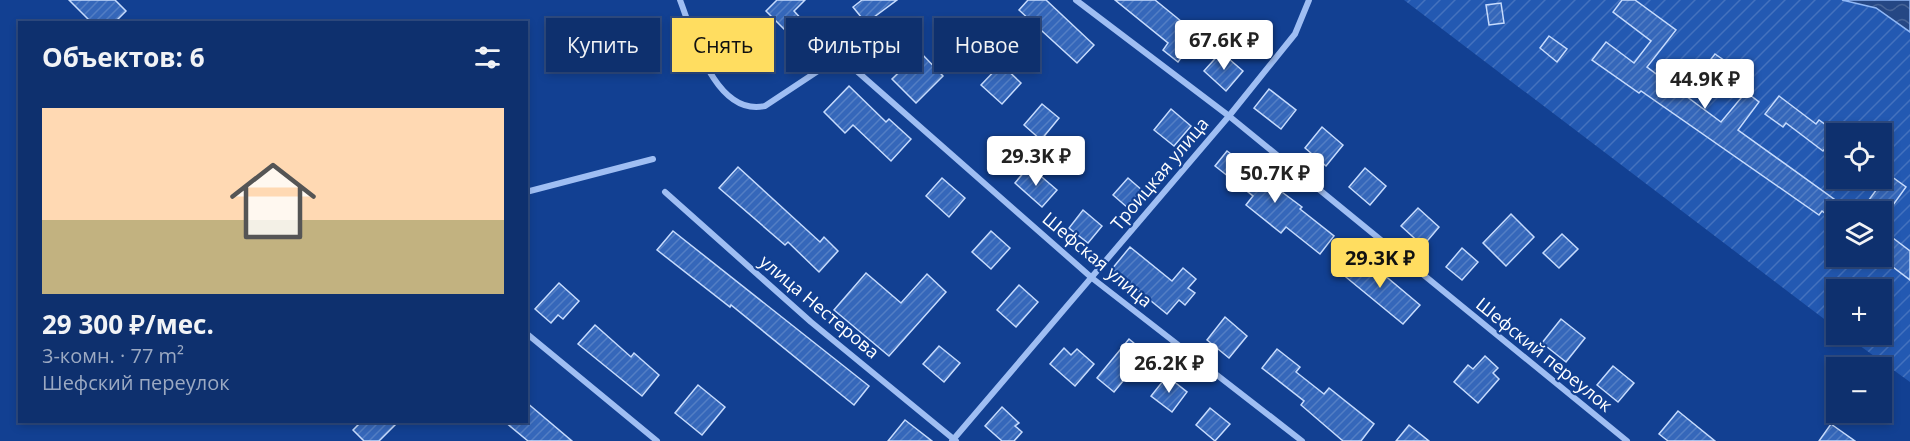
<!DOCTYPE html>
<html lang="ru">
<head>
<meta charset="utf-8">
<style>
	body { margin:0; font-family:"Open Sans",sans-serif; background:#173873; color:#f1f3f6; height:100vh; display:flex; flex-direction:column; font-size:22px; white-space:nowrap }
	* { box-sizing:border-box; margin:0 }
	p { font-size:20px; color:#9ba9c2 }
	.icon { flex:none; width:33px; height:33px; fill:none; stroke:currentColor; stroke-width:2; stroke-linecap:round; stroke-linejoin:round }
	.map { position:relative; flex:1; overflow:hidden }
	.details { position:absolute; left:18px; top:21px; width:510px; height:402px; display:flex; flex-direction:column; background:#0e306e; border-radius:0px; box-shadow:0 3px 9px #0003,0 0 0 2px #2e4b81 }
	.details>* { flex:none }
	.hud { position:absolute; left:546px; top:18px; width:570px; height:54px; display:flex; gap:12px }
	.tools { position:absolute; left:1826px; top:123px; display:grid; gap:12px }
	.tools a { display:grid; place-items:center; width:66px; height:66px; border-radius:0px; background:#0e306e; box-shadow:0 3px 9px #0003,0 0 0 2px #2e4b81; font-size:30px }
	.price { position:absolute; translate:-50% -51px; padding:0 14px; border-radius:6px; background:#fff; color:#222; font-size:20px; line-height:39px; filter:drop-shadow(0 2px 3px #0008) }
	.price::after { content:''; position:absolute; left:50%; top:36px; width:18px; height:14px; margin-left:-9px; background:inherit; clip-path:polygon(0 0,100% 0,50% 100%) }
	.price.on { background:#ffdd60; color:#111 }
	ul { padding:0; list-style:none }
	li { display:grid; align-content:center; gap:12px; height:318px; padding:0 24px }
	li span { display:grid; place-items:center; height:186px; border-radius:0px; color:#555 }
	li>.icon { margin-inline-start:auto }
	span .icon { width:108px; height:108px; fill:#fffc; stroke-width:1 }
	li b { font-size:26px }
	h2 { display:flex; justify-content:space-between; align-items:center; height:72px; padding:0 24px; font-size:26px }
	.pill { padding:0 21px; border-radius:0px; background:#0e306e; box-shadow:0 3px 9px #0003,0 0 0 2px #2e4b81; font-size:21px; line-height:54px }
	.pill.on { background:#ffdd60; color:#111 }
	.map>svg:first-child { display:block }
	.garden { fill:url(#garden-furrows); fill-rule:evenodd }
	.water { fill:url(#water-waves); stroke:#90b8f6; stroke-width:1.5 }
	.building { fill:url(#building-hatch); stroke:#c6dbfd; stroke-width:1.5 }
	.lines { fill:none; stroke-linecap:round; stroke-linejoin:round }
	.street { stroke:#9fbef3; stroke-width:6 }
	.labels { text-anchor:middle; stroke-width:4.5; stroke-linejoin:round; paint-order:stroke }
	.street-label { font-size:18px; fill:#fff; stroke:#124092 }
</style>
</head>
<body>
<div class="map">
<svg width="1910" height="441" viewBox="0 0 1910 441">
	<defs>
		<pattern id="garden-furrows" width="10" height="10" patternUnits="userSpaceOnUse" patternTransform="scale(1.5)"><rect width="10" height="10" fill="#2359b2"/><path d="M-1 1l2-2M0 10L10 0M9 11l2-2" fill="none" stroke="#4472be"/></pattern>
		<pattern id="water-waves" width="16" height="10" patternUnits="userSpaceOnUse" patternTransform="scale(1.5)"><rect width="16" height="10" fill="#254784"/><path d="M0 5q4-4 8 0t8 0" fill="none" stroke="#466396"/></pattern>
		<pattern id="building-hatch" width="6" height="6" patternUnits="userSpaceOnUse" patternTransform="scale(1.5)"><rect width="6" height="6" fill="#3567ba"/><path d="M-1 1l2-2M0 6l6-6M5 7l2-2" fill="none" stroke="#537ec4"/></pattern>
	</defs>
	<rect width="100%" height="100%" fill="#124092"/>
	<!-- garden -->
	<path class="garden" d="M1404,0H1910V382L1845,335L1881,334V290H1836V328ZM1836,134H1881V178H1836ZM1836,212H1881V256H1836Z"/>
	<!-- water -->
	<polygon class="water" points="1842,0 1910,0 1910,32 1876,8"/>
	<!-- building -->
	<g class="building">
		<polygon points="69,0 115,0 126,11 115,22 91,22"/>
		<polygon points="777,0 805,0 794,11 805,23 791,36 766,11"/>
		<polygon points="862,0 897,0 866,23 853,7"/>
		<polygon points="1028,0 1046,0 1094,45 1077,63 1019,10"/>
		<polygon points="1115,0 1155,0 1187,26 1179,36 1191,45 1178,62 1163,50 1168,43"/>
		<polygon points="1622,0 1635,0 1676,30 1647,67 1721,122 1746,92 1759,102 1738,130 1852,212 1836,212 1836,222 1822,211 1819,215 1641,91 1639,93 1592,60 1606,42 1634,63 1651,41 1613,12"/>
		<polygon points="1501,3 1504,23 1489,25 1486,5"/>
		<polygon points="1549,36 1567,49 1557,62 1540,48"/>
		<polygon points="920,52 943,76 916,103 892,79"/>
		<polygon points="1221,52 1243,71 1226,91 1204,71"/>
		<polygon points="1715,54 1728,63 1714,81 1701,72"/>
		<polygon points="1001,64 1021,83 1002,104 981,85"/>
		<polygon points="849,86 886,122 889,119 911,139 891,161 853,125 845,133 824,112"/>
		<polygon points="1269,89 1296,110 1281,129 1254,108"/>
		<polygon points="1779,96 1816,124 1819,120 1837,133 1823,151 1786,123 1783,127 1765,114"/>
		<polygon points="1042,104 1059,118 1041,140 1024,125"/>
		<polygon points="1171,109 1191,126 1174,146 1154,130"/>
		<polygon points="1322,127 1343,145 1326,166 1305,148"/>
		<polygon points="1227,151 1302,207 1300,209 1334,236 1320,254 1286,227 1281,233 1246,205 1253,196 1215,166"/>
		<polygon points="1029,166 1057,190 1042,207 1015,183"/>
		<polygon points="738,167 820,242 824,237 838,251 819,272 788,242 785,245 719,188"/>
		<polygon points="1365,168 1386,186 1370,205 1349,187"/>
		<polygon points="1888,174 1906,187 1888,212 1860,212"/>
		<polygon points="942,178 965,198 949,217 926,196"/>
		<polygon points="1128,178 1143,191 1128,208 1113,195"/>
		<polygon points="1418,208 1439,227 1423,246 1401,226"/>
		<polygon points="1083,210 1102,226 1088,243 1069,228"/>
		<polygon points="1511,214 1534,237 1506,266 1483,243"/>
		<polygon points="1881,229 1910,251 1910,280 1881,258"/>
		<polygon points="673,231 869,386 854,405 731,305 730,307 657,250"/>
		<polygon points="991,231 1010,248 991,269 972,252"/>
		<polygon points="1562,234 1578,249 1559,268 1543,253"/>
		<polygon points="1130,247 1172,281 1183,268 1196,279 1188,288 1195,293 1185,305 1179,300 1167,314 1112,269"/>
		<polygon points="1462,248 1478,262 1462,280 1446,267"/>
		<polygon points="1358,253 1420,305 1403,324 1341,273"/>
		<polygon points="866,273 901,303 927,274 946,292 889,356 834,310"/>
		<polygon points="559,283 579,301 563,319 558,315 551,323 535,309"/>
		<polygon points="1019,285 1038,302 1016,327 997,310"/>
		<polygon points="1225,317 1247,336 1229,358 1207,340"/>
		<polygon points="1561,319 1585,338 1566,362 1542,343"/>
		<polygon points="595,325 631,357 634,353 659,375 642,396 578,344"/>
		<polygon points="1129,339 1146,353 1114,392 1097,378"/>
		<polygon points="1162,345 1175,356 1156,378 1144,368"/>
		<polygon points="939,346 960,363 944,382 923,364"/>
		<polygon points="1064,348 1071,355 1077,349 1094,364 1075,386 1050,364"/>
		<polygon points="1277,349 1300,367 1296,372 1324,394 1329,388 1374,424 1361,441 1343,441 1301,405 1304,401 1262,368"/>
		<polygon points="1485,356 1498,368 1493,373 1499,379 1478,403 1454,382 1468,365 1473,369"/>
		<polygon points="1613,366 1634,383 1618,402 1597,385"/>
		<polygon points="1167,376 1187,392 1172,412 1151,396"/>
		<polygon points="698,385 725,407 702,435 675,413"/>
		<polygon points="526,402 572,441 528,441 505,422 526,422"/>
		<polygon points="1002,407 1019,423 1015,426 1022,432 1014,441 1002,441 985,426"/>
		<polygon points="1210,408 1230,424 1215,441 1196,425"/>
		<polygon points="1678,411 1715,441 1668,441 1659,434"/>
		<polygon points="905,420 932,441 888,441"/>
		<polygon points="361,422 398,422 379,441 364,441 353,430"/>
		<polygon points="1831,424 1855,441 1819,441"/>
		<polygon points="1409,425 1429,441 1396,441"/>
	</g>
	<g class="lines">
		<!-- street -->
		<g class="street">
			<path d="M680,0C693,34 715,117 765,106L830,63L851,66L1092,278L1302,441"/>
			<polyline points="1076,0 1229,116 1627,441"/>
			<polyline points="526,192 653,159"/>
			<polyline points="665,192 811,322 956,441"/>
			<polyline points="526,333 657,441"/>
			<polyline points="952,441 1229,116 1295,34 1309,0"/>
		</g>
	</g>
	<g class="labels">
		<!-- street labels -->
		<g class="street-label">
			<text transform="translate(1160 174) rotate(-50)" y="6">Троицкая улица</text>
			<text transform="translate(1097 260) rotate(40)" y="6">Шефская улица</text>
			<text transform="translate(819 307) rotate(40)" y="6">улица Нестерова</text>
			<text transform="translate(1544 355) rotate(39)" y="6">Шефский переулок</text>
		</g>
	</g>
</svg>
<div class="tools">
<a><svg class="icon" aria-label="locate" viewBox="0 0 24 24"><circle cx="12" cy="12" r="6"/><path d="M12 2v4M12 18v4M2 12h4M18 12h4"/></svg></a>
<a><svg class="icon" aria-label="layers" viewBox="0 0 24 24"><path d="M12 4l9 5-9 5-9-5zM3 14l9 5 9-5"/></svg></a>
<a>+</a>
<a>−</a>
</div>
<b class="price" style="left:1224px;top:71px">67.6K ₽</b>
<b class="price" style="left:1705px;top:110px">44.9K ₽</b>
<b class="price" style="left:1036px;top:187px">29.3K ₽</b>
<b class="price" style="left:1275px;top:204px">50.7K ₽</b>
<b class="price on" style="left:1380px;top:289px">29.3K ₽</b>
<b class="price" style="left:1169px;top:394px">26.2K ₽</b>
<div class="hud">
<a class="pill">Купить</a>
<a class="pill on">Снять</a>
<a class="pill">Фильтры</a>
<a class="pill">Новое</a>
</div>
<section class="details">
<h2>Объектов: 6<svg class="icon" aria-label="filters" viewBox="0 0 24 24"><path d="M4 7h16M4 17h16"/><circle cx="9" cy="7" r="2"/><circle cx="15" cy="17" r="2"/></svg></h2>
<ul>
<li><span style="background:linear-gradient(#ffd9b3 60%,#c2b280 0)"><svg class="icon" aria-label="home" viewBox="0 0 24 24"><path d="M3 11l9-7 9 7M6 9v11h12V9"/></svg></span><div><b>29 300 ₽/мес.</b><p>3-комн. · 77 m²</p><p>Шефский переулок</p></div></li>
</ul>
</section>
</div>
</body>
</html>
